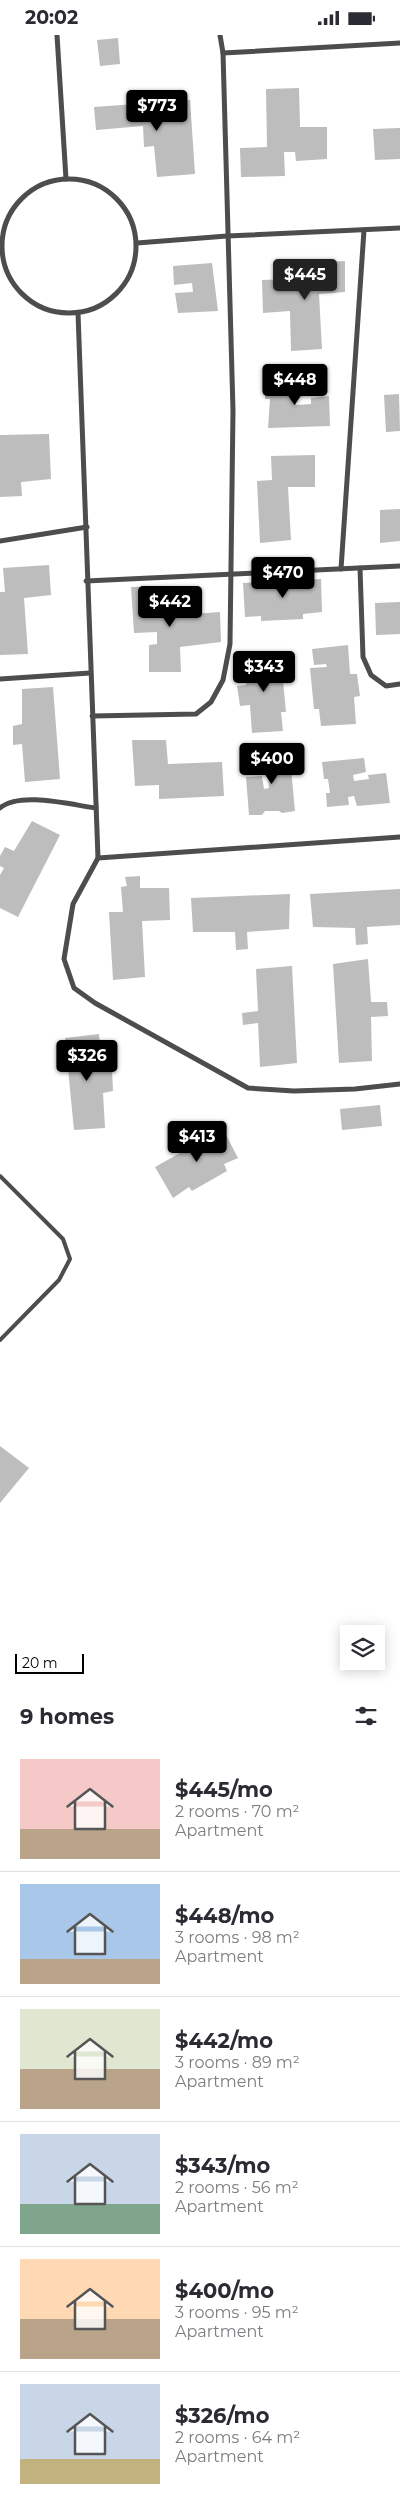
<!DOCTYPE html>
<html lang="en">
<head>
<meta charset="utf-8">
<style>
	body { margin:0; font-family:Montserrat,sans-serif; background:#f7f7f7; color:#2b2b33; height:100vh; display:flex; flex-direction:column; font-size:19px; white-space:nowrap }
	* { box-sizing:border-box; margin:0 }
	p { font-size:16px; color:#7c7c81 }
	.icon { flex:none; width:28px; height:28px; fill:none; stroke:currentColor; stroke-width:2; stroke-linecap:round; stroke-linejoin:round }
	.map { position:relative; height:1651px; overflow:hidden }
	.panel { display:flex; flex-direction:column; background:#fff; flex:1 }
	.panel>* { flex:none }
	.buttons { position:absolute; left:340px; top:1590px; display:grid; gap:10px }
	.buttons a { display:grid; place-items:center; width:45px; height:45px; border-radius:0px; background:#fff; box-shadow:0 2px 12px #0003; font-size:25px }
	.scale { position:absolute; left:15px; bottom:12px; width:69px; box-sizing:border-box; padding-left:5px; border:2px solid #000; border-top:0; font-size:14px; line-height:18px; white-space:nowrap; color:#000; -webkit-text-stroke:4px #fff; paint-order:stroke }
	.price { position:absolute; translate:-50% -42px; padding:0 11px; border-radius:5px; background:#000; color:#fff; font-size:16px; line-height:32px; filter:drop-shadow(0 1px 2px #0008) }
	.price::after { content:''; position:absolute; left:50%; top:30px; width:15px; height:11px; margin-left:-8px; background:inherit; clip-path:polygon(0 0,100% 0,50% 100%) }
	.price.on { background:#222; color:#fff }
	ul { padding:0; list-style:none }
	li { display:flex; align-items:center; gap:15px; height:125px; padding:0 20px }
	li+li { border-top:1px solid #e1e1e2 }
	li span { display:grid; place-items:center; flex:none; width:140px; height:100px; border-radius:0px; color:#555 }
	li>.icon { margin-inline-start:auto }
	span .icon { width:60px; height:60px; fill:#fffc; stroke-width:1 }
	li b { font-size:21px }
	h2 { display:flex; justify-content:space-between; align-items:center; height:60px; padding:0 20px; font-size:21px }
	.status { display:flex; justify-content:space-between; align-items:center; height:35px; padding:0 25px; background:#fff; direction:ltr }
	.status svg { height:14px; fill:currentColor }
	.map>svg:first-child { display:block }
	.building { fill:#bdbdbd }
	.lines { fill:none; stroke-linecap:round; stroke-linejoin:round }
	.lane { stroke:#4d4d4d; stroke-width:4 }
	.street { stroke:#4d4d4d; stroke-width:5 }
</style>
</head>
<body>
<div class="status"><b>20:02</b><svg viewBox="0 0 49 12"><path d="M0 12V9h3v3zM5 12V6h3v6zM10 12V3h3v9zM15 12V0h3v12zM26 1h20v11H26zM47 4h2v5h-2z"/></svg></div>
<div class="map">
<svg width="400" height="1651" viewBox="0 0 400 1651">
	<rect width="100%" height="100%" fill="#fff"/>
	<!-- building -->
	<g class="building">
		<polygon points="118,3 120,29 100,31 97,5"/>
		<polygon points="299,53 300,92 327,92 327,124 296,126 295,117 284,117 285,141 241,142 240,113 267,112 266,54"/>
		<polygon points="190,65 195,139 157,142 154,111 144,112 143,91 96,95 94,72"/>
		<polygon points="400,93 400,124 375,125 373,94"/>
		<polygon points="345,226 345,257 319,259 322,314 291,316 290,276 263,278 262,245 291,244 291,253 302,252 302,228"/>
		<polygon points="212,228 218,276 178,278 175,258 193,257 192,248 174,250 173,231"/>
		<polygon points="265,345 304,345 305,361 296,362 296,370 311,369 311,363 329,361 330,391 268,393 270,364 265,364"/>
		<polygon points="399,359 400,396 386,397 384,360"/>
		<polygon points="49,399 51,444 21,447 22,461 0,462 0,400"/>
		<polygon points="315,420 315,452 288,452 291,505 260,508 257,446 272,445 271,421"/>
		<polygon points="400,474 400,506 380,508 380,475"/>
		<polygon points="49,530 51,560 24,563 28,619 0,620 0,557 5,557 3,533"/>
		<polygon points="321,544 322,577 303,579 303,584 261,586 261,581 245,582 243,548"/>
		<polygon points="163,551 166,581 220,577 221,607 180,612 181,637 149,637 149,610 157,609 157,597 134,598 131,552"/>
		<polygon points="400,567 400,599 376,600 375,568"/>
		<polygon points="348,610 350,639 357,639 360,661 354,662 356,689 321,691 319,674 314,674 310,633 327,632 326,629 314,630 312,614"/>
		<polygon points="275,618 277,635 282,635 286,677 281,677 283,696 252,698 250,670 240,671 237,651 246,650 244,622"/>
		<polygon points="53,652 60,744 25,747 22,709 13,710 13,691 22,689 22,654"/>
		<polygon points="132,705 166,705 168,729 222,727 224,761 159,764 159,750 135,751"/>
		<polygon points="289,712 295,776 282,778 279,776 265,776 262,780 249,780 246,742 262,741 264,754 269,753 268,738 264,739 262,715"/>
		<polygon points="364,723 366,737 353,740 354,746 369,744 368,740 386,738 390,768 357,771 354,761 348,762 349,770 327,772 326,758 330,758 328,744 324,744 322,727"/>
		<polygon points="32,786 60,800 18,882 0,873 0,840 4,833 0,831 0,821 5,812 14,816"/>
		<polygon points="140,841 140,853 169,853 170,885 142,886 145,942 113,945 109,877 123,877 121,852 127,851 125,842"/>
		<polygon points="400,854 400,890 367,892 368,909 356,910 355,893 313,892 310,859"/>
		<polygon points="290,859 289,894 247,897 248,914 236,915 235,897 193,897 191,863"/>
		<polygon points="368,924 371,967 387,967 388,981 371,982 372,1026 339,1028 333,929"/>
		<polygon points="292,931 297,1028 260,1032 258,988 243,990 242,978 258,976 256,934"/>
		<polygon points="99,999 103,1037 112,1034 113,1056 103,1058 105,1093 74,1095 65,1003"/>
		<polygon points="380,1070 382,1091 342,1095 340,1074"/>
		<polygon points="223,1094 238,1123 224,1129 227,1136 192,1156 189,1152 173,1163 155,1132 180,1118 177,1110 195,1100 199,1107"/>
		<polygon points="0,1411 29,1433 0,1468"/>
	</g>
	<g class="lines">
		<!-- lane -->
		<polyline class="lane" points="0,1141 63,1204 70,1224 59,1245 0,1305"/>
		<!-- street -->
		<g class="street">
			<polyline points="57,0 66,144"/>
			<polyline points="223,18 400,8"/>
			<circle cx="69" cy="211" r="67"/>
			<polyline points="137,208 227,201 400,193"/>
			<polyline points="78,278 98,823 73,869 64,924 74,953 95,968 248,1053 294,1056 355,1054 400,1049"/>
			<polyline points="0,506 87,492"/>
			<polyline points="360,533 363,622 371,640 386,651 400,649"/>
			<polyline points="341,534 364,195"/>
			<polyline points="86,546 400,531"/>
			<polyline points="0,644 90,638"/>
			<polyline points="92,681 196,679 211,667 223,645 230,609 233,375 223,18 220,0"/>
			<path d="M0,773C19,756 72,770 96,773"/>
			<polyline points="98,823 400,802"/>
		</g>
	</g>
</svg>
<div class="buttons">
<a><svg class="icon" aria-label="layers" viewBox="0 0 24 24"><path d="M12 4l9 5-9 5-9-5zM3 14l9 5 9-5"/></svg></a>
</div>
<div class="scale">20 m</div>
<b class="price" style="left:157px;top:97px">$773</b>
<b class="price on" style="left:305px;top:266px">$445</b>
<b class="price" style="left:295px;top:371px">$448</b>
<b class="price" style="left:283px;top:564px">$470</b>
<b class="price" style="left:170px;top:593px">$442</b>
<b class="price" style="left:264px;top:658px">$343</b>
<b class="price" style="left:272px;top:750px">$400</b>
<b class="price" style="left:87px;top:1047px">$326</b>
<b class="price" style="left:197px;top:1128px">$413</b>
</div>
<section class="panel">
<h2>9 homes<svg class="icon" aria-label="filters" viewBox="0 0 24 24"><path d="M4 7h16M4 17h16"/><circle cx="9" cy="7" r="2"/><circle cx="15" cy="17" r="2"/></svg></h2>
<ul>
<li><span style="background:linear-gradient(#f6c9c9 70%,#b9a48a 0)"><svg class="icon" aria-label="home" viewBox="0 0 24 24"><path d="M3 11l9-7 9 7M6 9v11h12V9"/></svg></span><div><b>$445/mo</b><p>2 rooms · 70 m²</p><p>Apartment</p></div></li>
<li><span style="background:linear-gradient(#a9c7e8 75%,#b9a48a 0)"><svg class="icon" aria-label="home" viewBox="0 0 24 24"><path d="M3 11l9-7 9 7M6 9v11h12V9"/></svg></span><div><b>$448/mo</b><p>3 rooms · 98 m²</p><p>Apartment</p></div></li>
<li><span style="background:linear-gradient(#dfe7d0 60%,#b9a48a 0)"><svg class="icon" aria-label="home" viewBox="0 0 24 24"><path d="M3 11l9-7 9 7M6 9v11h12V9"/></svg></span><div><b>$442/mo</b><p>3 rooms · 89 m²</p><p>Apartment</p></div></li>
<li><span style="background:linear-gradient(#c9d6e8 70%,#7fa58c 0)"><svg class="icon" aria-label="home" viewBox="0 0 24 24"><path d="M3 11l9-7 9 7M6 9v11h12V9"/></svg></span><div><b>$343/mo</b><p>2 rooms · 56 m²</p><p>Apartment</p></div></li>
<li><span style="background:linear-gradient(#ffd9b3 60%,#b9a48a 0)"><svg class="icon" aria-label="home" viewBox="0 0 24 24"><path d="M3 11l9-7 9 7M6 9v11h12V9"/></svg></span><div><b>$400/mo</b><p>3 rooms · 95 m²</p><p>Apartment</p></div></li>
<li><span style="background:linear-gradient(#c9d6e8 75%,#c2b280 0)"><svg class="icon" aria-label="home" viewBox="0 0 24 24"><path d="M3 11l9-7 9 7M6 9v11h12V9"/></svg></span><div><b>$326/mo</b><p>2 rooms · 64 m²</p><p>Apartment</p></div></li>
</ul>
</section>
</body>
</html>
